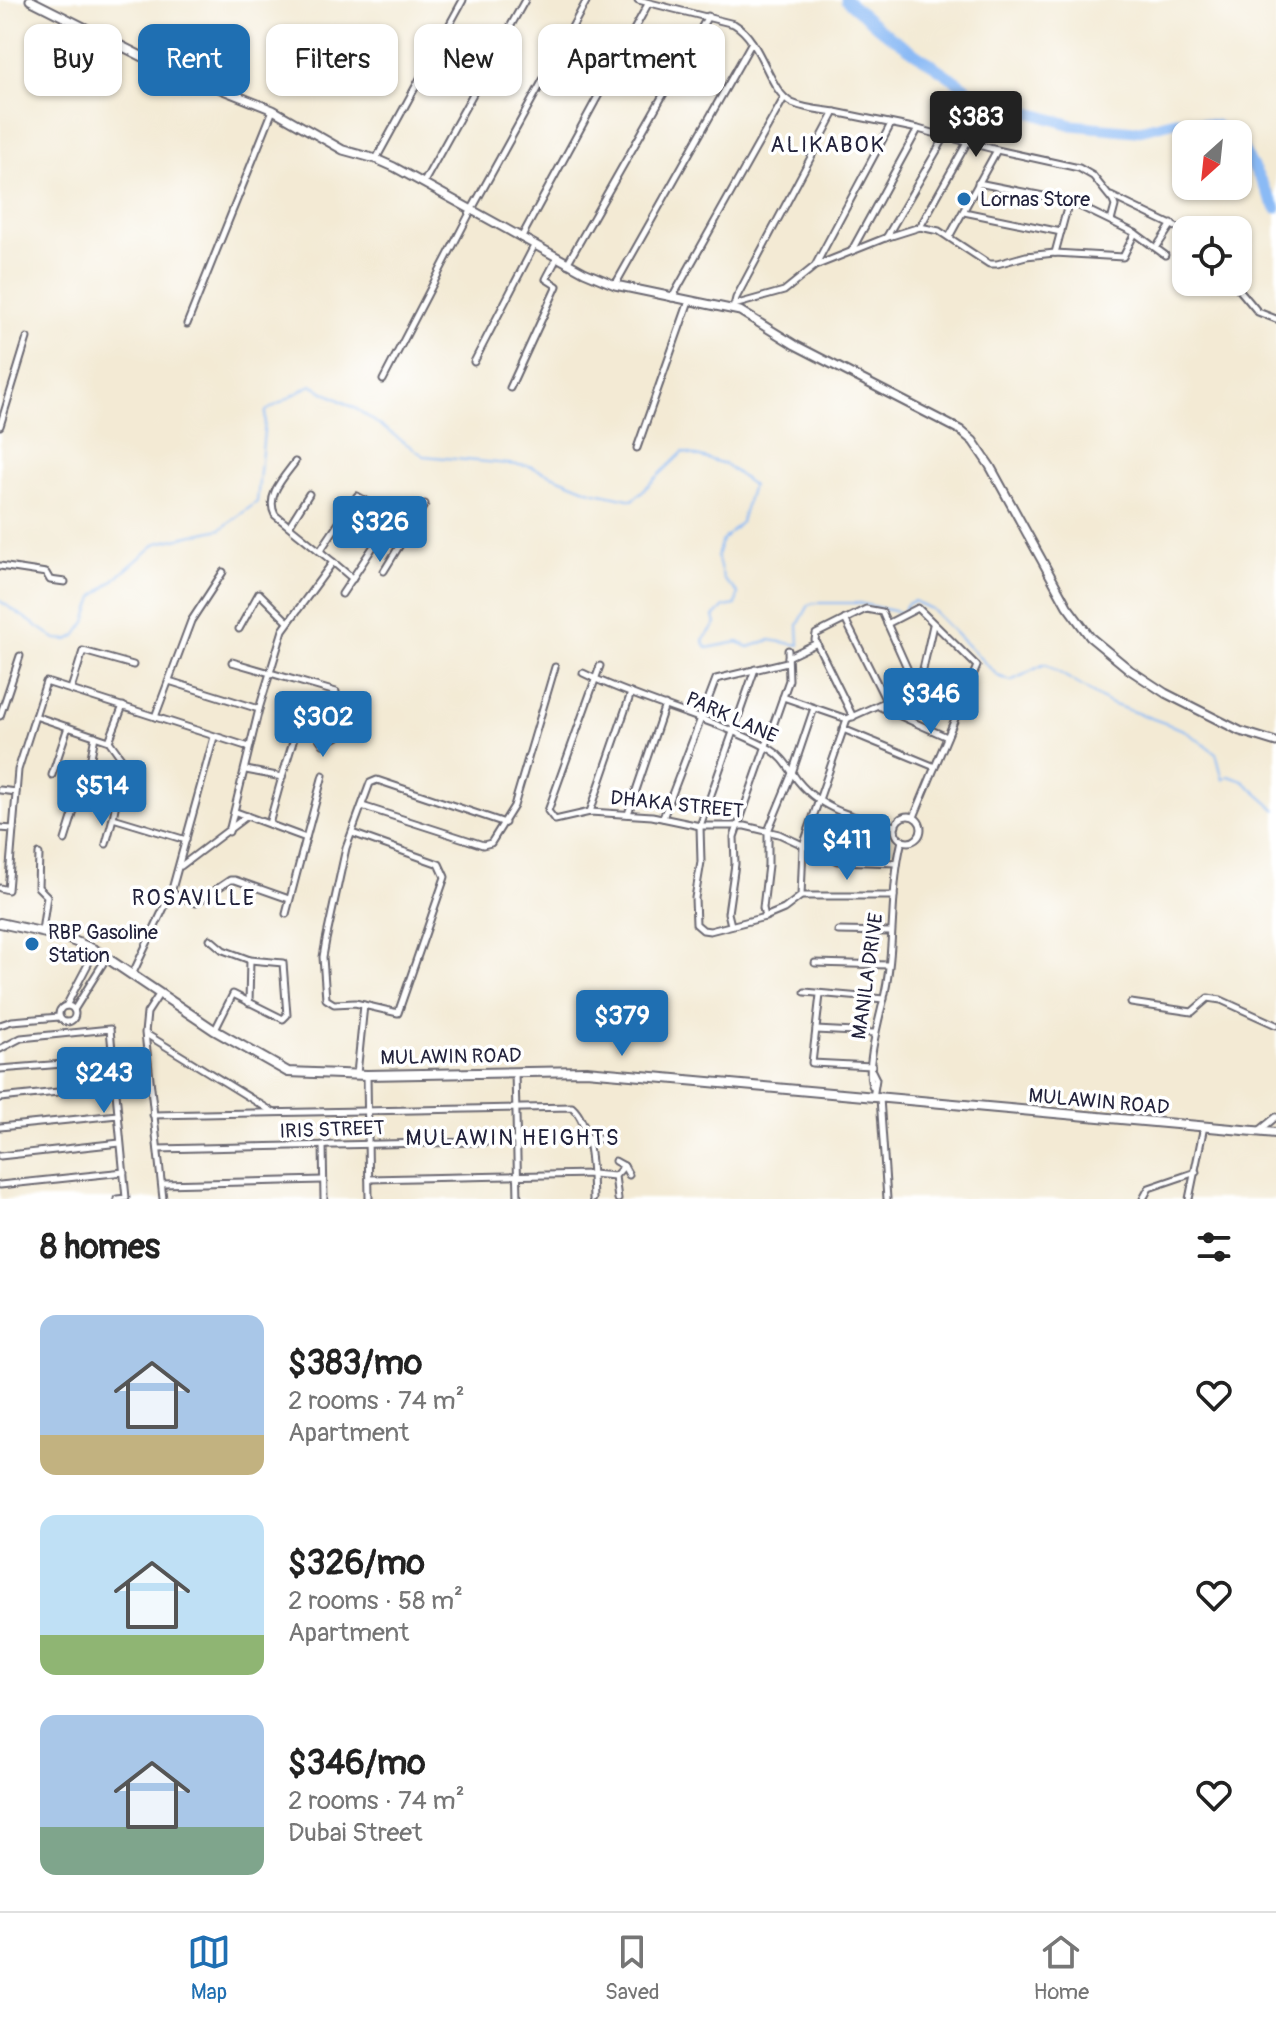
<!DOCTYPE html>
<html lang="en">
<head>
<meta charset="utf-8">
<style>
	body { margin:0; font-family:Pangolin,sans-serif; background:#f6f6f6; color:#222; height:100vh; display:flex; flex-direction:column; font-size:30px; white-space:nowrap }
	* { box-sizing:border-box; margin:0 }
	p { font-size:26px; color:#767676 }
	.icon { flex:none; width:44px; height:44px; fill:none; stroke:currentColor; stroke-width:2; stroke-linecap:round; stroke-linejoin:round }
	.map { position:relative; height:1199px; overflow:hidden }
	.sheet { display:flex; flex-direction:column; background:#fff; flex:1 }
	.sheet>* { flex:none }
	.guide { position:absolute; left:24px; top:24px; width:800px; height:72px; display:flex; gap:16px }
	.needle { width:52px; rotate:207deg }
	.controls { position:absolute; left:1172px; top:120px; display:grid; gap:16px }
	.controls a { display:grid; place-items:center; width:80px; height:80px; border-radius:16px; background:#fff; box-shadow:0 2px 6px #0004; font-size:40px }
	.price { position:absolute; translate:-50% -68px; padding:0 18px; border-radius:8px; background:#1f6fb2; color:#fff; font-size:26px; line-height:52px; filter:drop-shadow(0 2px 4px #0008) }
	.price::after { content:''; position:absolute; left:50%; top:48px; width:24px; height:18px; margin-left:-12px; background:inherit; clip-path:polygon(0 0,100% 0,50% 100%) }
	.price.current { background:#222; color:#fff }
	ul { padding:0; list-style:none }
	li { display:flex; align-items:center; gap:24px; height:200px; padding:0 40px }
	li span { display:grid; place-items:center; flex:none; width:224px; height:160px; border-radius:16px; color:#555 }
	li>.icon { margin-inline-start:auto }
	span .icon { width:96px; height:96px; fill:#fffc; stroke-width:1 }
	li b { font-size:34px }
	h2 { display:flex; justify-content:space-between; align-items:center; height:96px; padding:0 40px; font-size:34px }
	.chip { padding:0 28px; border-radius:16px; background:#fff; box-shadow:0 2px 6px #0004; font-size:28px; line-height:72px }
	.chip.current { background:#1f6fb2; color:#fff }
	.menu { display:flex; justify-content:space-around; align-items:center; height:112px; border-top:2px solid #e0e0e0; background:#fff; font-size:22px; color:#767676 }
	.menu a { display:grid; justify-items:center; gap:4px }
	.menu .current { color:#1f6fb2 }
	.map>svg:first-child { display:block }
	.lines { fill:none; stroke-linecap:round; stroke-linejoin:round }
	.stream { stroke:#8abaf5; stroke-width:2 }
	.river { stroke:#8abaf5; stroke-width:11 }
	.minor-casing { stroke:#6b6871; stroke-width:9 }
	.tertiary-casing { stroke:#6b6871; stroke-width:11 }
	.secondary-casing { stroke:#6b6871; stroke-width:12 }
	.minor { stroke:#fff; stroke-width:5 }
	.tertiary { stroke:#fff; stroke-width:7 }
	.secondary { stroke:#fff; stroke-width:8 }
	.poi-dot { fill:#1f6fb2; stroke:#fff; stroke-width:3 }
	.labels { text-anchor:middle; stroke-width:7; stroke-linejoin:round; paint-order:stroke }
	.poi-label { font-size:20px; fill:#22223b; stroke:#fff; text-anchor:start }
	.street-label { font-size:20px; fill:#22223b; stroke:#fff }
	.neighbourhood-label { font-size:22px; letter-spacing:2px; fill:#22223b; stroke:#fff }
</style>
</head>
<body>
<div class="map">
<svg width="1276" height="1199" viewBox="0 0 1276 1199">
	<rect width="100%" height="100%" fill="#fff"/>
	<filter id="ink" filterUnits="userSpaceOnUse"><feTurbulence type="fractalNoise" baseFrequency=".0125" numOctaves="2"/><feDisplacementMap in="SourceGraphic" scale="16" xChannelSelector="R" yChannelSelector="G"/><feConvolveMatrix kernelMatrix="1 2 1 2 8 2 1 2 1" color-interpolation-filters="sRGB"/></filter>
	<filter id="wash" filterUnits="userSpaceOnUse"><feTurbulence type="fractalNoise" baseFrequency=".006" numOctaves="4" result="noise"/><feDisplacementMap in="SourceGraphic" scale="32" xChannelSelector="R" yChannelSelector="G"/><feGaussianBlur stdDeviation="1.8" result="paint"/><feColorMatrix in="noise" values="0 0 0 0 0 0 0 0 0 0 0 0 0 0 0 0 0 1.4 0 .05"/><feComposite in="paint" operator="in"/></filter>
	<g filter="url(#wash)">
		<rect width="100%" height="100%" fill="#f3ead4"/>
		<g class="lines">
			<!-- stream -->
			<polyline class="stream" points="0,601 56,639 68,640 76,636 86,622 94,597 157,543 221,529 257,502 266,411 311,385 358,410 424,456 529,466 591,491 633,500 683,452 725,464 752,485 741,522 721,542 717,557 724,580 738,593 736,605 724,607 714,617 716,624 703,640 707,648 738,642 749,647 770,640 799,645 798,625 809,605 814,603 859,603 902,613 907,604 914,601 931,609 998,676 1011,681 1045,664 1109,703 1184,730 1216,753 1223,780 1229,776 1243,781 1276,810"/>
			<!-- river -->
			<g class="river">
				<polyline points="846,0 880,29 994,107 1024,111 1072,125 1135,131 1176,121 1215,125 1229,134"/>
				<polyline points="1238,140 1276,208"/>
			</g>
		</g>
	</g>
	<g filter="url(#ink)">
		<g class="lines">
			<!-- minor casing -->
			<g class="minor-casing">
				<g id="minor">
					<path d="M638,0L734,24C763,41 768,91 792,103C805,109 822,110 835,112L736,298L734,306"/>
					<polyline points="835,112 918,129 997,150 1079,168 1093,176 1113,201 1115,206 1111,221"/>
					<polyline points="376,159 463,0"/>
					<polyline points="424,182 525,0"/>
					<polyline points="1111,196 1186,232"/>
					<polyline points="964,212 1061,232"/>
					<polyline points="920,227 968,141"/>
					<polyline points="1135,233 1165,255"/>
					<polyline points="949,237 997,150"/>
					<polyline points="521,238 648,4"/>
					<polyline points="886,238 946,135"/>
					<polyline points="1156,248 1172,224"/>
					<polyline points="852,250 918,129"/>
					<polyline points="1055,253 1069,201"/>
					<polyline points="567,264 708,16"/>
					<polyline points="816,264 891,124"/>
					<polyline points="1233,282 1258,312 1276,319"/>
					<polyline points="615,285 752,42"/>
					<polyline points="672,298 784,98"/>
					<polyline points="734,305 784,291 815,266 885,238 920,227 939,231 989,264 997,264 1026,256 1055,253 1123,257 1135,233 1069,201 978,183"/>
					<polyline points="187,324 273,110"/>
					<polyline points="474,362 534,246"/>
					<polyline points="383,380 472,209 587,0"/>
					<polyline points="510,388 557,286 546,279 557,258"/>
					<polyline points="0,426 27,338"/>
					<polyline points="637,448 689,301"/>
					<polyline points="289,526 309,494"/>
					<polyline points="381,536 401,544"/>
					<polyline points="320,551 357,496 393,517 342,594"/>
					<polyline points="333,562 353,579"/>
					<polyline points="0,566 46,573 50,580 65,582"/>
					<polyline points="384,571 425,504"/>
					<polyline points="845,619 887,703"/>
					<polyline points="887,624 918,608 977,666 914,817"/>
					<polyline points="239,629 259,593 287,621"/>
					<polyline points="788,657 817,643"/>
					<polyline points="232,662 336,692"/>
					<polyline points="600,666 548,811 555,820 590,812 652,816 700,826 745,826 779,834 837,861 897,863"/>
					<polyline points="755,669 700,826 701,862 695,898 696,924 703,930 710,931 765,917 784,909 801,896 894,896"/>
					<path d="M583,673C644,703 711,717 770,749C784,757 789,769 798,781C822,811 860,820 896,826"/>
					<polyline points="169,681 259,709"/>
					<polyline points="919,687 933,625"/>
					<polyline points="919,687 960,706"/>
					<polyline points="71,689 83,651 133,665"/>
					<polyline points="783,697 847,719 918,687"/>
					<polyline points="880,707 947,737"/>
					<polyline points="0,716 20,656"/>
					<polyline points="35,716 109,741 123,706"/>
					<polyline points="155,717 191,621 223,572"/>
					<polyline points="853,717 815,640 816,634 866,609 882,612 916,688"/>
					<polyline points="843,729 935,767"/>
					<polyline points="109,741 124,762 113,818 186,840"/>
					<polyline points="246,770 282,777 269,824"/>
					<polyline points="52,775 68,727"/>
					<polyline points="282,777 297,729 315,732 323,744 344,733"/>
					<polyline points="0,790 16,792"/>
					<polyline points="362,806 483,845 491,843 514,806 555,667"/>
					<polyline points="236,812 306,838 286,914"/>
					<polyline points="590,812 631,693"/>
					<polyline points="628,814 665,705"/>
					<circle cx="908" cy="829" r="13"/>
					<polyline points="663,818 716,679 787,662"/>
					<polyline points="0,828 13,829"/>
					<path d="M229,832L259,709L283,630L333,562L275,515C265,496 284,477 295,462"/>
					<polyline points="352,833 439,864 445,877 398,1013 355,1003 334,1004 326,999 323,957 326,940 346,848 370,783 377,780 505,823"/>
					<polyline points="306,838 323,775"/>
					<polyline points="65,840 91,757 95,736"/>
					<polyline points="106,844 113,818"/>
					<polyline points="39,854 38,887 47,896 42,931"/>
					<polyline points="181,866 247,816"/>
					<polyline points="0,888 8,890 18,770 46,682 249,747"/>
					<polyline points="171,893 196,903 230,880 235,880 289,899"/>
					<polyline points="801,896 803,846 847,719"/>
					<polyline points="765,917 763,908 768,865 768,831 792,773 814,708"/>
					<polyline points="731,925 728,913 735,864 734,837 789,680 788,650"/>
					<polyline points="838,931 890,932"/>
					<polyline points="210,939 223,950 250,960 249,1003"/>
					<polyline points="815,963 888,965"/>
					<polyline points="132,975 171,893 214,737"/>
					<polyline points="805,992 884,999"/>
					<polyline points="160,993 147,1013 145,1033 163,1199"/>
					<polyline points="820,995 812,1063 872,1066"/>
					<polyline points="1131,1003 1192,1012 1208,998 1221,1000 1276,1025"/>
					<circle cx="67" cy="1014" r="8"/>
					<polyline points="66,1006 95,951"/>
					<polyline points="74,1010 107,957"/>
					<polyline points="0,1025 12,1021 59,1017"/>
					<polyline points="215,1030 233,994 283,1019 287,1015 283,963 250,960"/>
					<polyline points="816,1030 874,1033"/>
					<polyline points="146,1034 273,1112"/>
					<polyline points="0,1049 21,1038 110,1029 126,1198 117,1199"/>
					<polyline points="0,1069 114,1060"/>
					<polyline points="872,1071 876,1079 873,1098"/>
					<polyline points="515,1072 518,1199"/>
					<polyline points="357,1074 364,1005"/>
					<polyline points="367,1076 369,1199"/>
					<path d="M873,1087C864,1074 879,1019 883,1002C896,949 889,893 902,840"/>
					<polyline points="0,1098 116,1086"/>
					<polyline points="880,1098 887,1199"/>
					<path d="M153,1115L572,1107C592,1125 592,1174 593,1199"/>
					<polyline points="0,1127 118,1115"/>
					<polyline points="1260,1130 1276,1117"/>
					<polyline points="323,1145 324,1199"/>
					<polyline points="158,1149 603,1139"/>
					<polyline points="0,1156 120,1143"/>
					<polyline points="615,1161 624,1166 629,1175"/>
					<polyline points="369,1179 592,1174 615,1176"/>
					<polyline points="162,1184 323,1180"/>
					<polyline points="0,1185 124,1172"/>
					<polyline points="618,1199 615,1176 624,1166"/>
					<polyline points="1143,1199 1149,1188 1196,1172"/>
					<polyline points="1189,1199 1204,1126"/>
				</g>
			</g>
			<!-- tertiary casing -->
			<g class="tertiary-casing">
				<polyline id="tertiary" points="30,0 153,62 273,110 343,150 376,159 394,167 584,272 615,285 740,311 795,345 960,430 973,441 990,466 1067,606 1090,637 1130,670 1165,693 1240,731 1276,742"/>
			</g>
			<!-- secondary casing -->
			<g class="secondary-casing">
				<polyline id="secondary" points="0,923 64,937 95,950 214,1030 288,1072 367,1075 586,1071 1276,1133"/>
			</g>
			<!-- minor -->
			<use href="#minor" class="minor"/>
			<!-- tertiary -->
			<use href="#tertiary" class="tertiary"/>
			<!-- secondary -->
			<use href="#secondary" class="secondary"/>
		</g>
	</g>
	<!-- markers -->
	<g class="poi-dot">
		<circle cx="964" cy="199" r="8"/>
		<circle cx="32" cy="944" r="8"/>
	</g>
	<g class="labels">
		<!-- poi labels -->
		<g class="poi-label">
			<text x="980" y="206">Lornas Store</text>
			<text x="48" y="939">RBP Gasoline<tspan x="48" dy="23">Station</tspan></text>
		</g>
		<!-- street labels -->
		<g class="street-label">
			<text transform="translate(732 717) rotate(24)" y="7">PARK LANE</text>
			<text transform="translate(677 804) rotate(6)" y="7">DHAKA STREET</text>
			<text transform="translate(867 976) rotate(-82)" y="7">MANILA DRIVE</text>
			<text transform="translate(451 1056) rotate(-1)" y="7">MULAWIN ROAD</text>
			<text transform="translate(1099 1101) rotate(5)" y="7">MULAWIN ROAD</text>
			<text transform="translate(332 1129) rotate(-2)" y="7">IRIS STREET</text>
		</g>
		<!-- neighbourhood labels -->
		<g class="neighbourhood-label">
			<text x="828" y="152">ALIKABOK</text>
			<text x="194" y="905">ROSAVILLE</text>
			<text x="513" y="1145">MULAWIN HEIGHTS</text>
		</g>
	</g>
</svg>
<div class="controls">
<a><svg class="needle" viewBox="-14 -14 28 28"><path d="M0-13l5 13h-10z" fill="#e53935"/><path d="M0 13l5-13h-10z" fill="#767676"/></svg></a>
<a><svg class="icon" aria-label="locate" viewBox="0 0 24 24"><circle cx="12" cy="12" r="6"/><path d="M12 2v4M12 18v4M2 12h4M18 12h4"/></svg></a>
</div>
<b class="price current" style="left:976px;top:159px">$383</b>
<b class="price" style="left:380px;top:564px">$326</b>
<b class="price" style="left:931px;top:736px">$346</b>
<b class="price" style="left:323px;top:759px">$302</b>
<b class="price" style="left:102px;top:828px">$514</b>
<b class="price" style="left:847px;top:882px">$411</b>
<b class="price" style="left:622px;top:1058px">$379</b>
<b class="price" style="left:104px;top:1115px">$243</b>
<div class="guide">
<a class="chip">Buy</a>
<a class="chip current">Rent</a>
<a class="chip">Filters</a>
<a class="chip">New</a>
<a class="chip">Apartment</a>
</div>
</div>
<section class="sheet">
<h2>8 homes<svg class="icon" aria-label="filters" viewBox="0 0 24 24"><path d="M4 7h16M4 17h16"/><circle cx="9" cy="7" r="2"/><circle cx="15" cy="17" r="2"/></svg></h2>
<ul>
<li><span style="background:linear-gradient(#a9c7e8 75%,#c2b280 0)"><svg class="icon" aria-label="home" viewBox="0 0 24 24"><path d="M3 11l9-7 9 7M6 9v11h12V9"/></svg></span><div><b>$383/mo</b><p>2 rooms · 74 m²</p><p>Apartment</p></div><svg class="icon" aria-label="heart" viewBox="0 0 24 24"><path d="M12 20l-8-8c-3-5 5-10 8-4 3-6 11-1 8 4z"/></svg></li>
<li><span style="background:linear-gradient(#bfe0f5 75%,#8fb573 0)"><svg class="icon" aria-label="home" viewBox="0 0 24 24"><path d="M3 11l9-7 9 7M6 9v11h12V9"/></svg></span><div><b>$326/mo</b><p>2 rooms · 58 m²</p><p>Apartment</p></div><svg class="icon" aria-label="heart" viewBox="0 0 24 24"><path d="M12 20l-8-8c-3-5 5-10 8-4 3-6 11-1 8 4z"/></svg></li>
<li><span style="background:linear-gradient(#a9c7e8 70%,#7fa58c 0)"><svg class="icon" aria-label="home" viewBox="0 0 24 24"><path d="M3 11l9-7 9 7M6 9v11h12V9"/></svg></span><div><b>$346/mo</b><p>2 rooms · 74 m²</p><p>Dubai Street</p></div><svg class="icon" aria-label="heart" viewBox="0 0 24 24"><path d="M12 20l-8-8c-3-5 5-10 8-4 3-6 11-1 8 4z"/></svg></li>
</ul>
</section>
<nav class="menu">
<a class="current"><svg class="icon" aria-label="map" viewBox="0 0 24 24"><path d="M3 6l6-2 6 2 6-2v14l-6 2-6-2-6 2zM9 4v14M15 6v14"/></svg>Map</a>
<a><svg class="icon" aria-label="saved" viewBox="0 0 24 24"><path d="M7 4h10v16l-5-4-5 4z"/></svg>Saved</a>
<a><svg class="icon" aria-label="home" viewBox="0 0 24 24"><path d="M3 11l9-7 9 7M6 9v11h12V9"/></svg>Home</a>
</nav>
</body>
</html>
